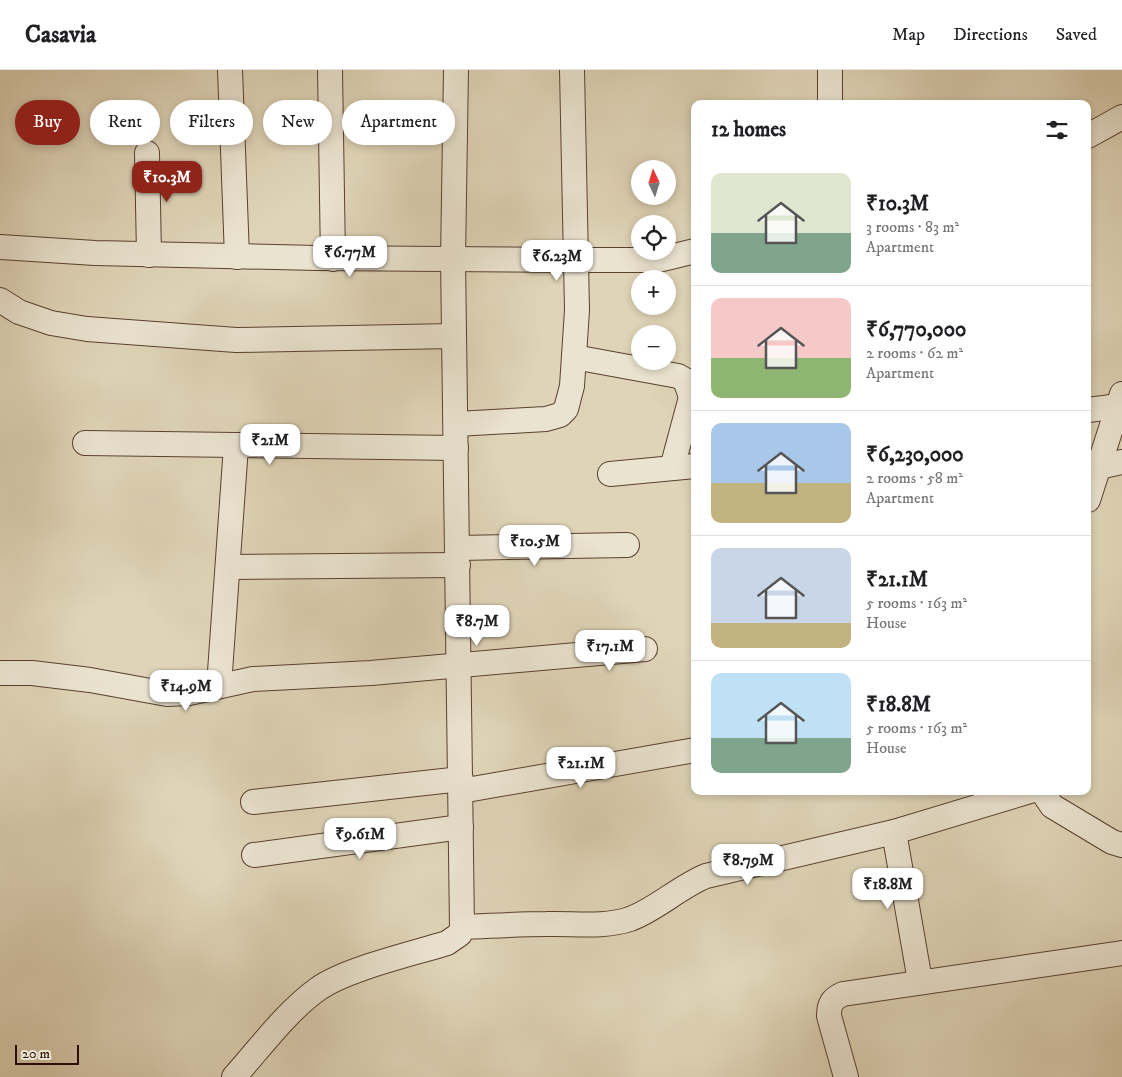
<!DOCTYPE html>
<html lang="en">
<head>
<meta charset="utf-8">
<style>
	body { margin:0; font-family:"IM FELL DW Pica",serif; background:#f6f6f6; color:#202124; height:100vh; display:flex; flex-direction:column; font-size:19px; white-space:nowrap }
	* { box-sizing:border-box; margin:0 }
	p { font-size:16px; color:#757577 }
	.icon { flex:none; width:28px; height:28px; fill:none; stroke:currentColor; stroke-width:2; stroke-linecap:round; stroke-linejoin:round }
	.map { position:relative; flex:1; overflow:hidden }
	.details { position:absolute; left:691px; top:30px; width:400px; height:695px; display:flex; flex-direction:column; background:#fff; border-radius:10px; box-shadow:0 2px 8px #0003 }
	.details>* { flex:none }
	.guide { position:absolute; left:15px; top:30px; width:475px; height:45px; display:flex; gap:10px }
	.needle { width:32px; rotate:356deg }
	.tools { position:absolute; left:631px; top:90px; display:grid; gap:10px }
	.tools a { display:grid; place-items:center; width:45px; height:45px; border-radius:50%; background:#fff; box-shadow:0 2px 8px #0003; font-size:25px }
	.scale { position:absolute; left:15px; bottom:12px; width:64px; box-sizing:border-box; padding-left:5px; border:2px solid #2e0e02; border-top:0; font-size:14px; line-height:18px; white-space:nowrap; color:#2e0e02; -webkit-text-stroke:4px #eae3d0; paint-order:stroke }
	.price { position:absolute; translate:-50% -42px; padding:0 11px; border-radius:10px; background:#fff; color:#222; font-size:16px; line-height:32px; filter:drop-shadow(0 1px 2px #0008) }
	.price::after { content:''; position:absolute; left:50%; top:30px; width:15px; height:11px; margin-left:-8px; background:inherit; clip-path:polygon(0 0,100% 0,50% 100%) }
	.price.current { background:#8f2418; color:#fff }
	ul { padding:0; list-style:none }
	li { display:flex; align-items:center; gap:15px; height:125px; padding:0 20px }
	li+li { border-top:1px solid #e0e0e0 }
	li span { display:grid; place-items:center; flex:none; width:140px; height:100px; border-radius:10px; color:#555 }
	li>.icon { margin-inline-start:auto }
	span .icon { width:60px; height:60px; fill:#fffc; stroke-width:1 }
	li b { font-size:21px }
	h2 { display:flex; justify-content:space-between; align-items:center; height:60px; padding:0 20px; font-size:21px }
	.pill { padding:0 18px; border-radius:22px; background:#fff; box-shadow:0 2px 8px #0003; font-size:18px; line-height:45px }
	.pill.current { background:#8f2418; color:#fff }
	header { display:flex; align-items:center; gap:30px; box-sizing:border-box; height:70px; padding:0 25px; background:#fff; border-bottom:1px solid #e0e0e0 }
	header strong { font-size:24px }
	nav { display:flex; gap:28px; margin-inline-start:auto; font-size:18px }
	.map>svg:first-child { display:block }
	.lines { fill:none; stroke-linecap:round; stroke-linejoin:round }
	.minor-casing { stroke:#5a402f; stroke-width:26 }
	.minor { stroke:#eae3d0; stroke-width:24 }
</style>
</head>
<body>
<header>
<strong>Casavia</strong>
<nav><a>Map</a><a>Directions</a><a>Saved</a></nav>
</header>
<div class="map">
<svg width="1122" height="1007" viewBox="0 0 1122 1007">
	<rect width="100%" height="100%" fill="#dfd4b7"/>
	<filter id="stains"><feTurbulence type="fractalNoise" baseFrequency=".004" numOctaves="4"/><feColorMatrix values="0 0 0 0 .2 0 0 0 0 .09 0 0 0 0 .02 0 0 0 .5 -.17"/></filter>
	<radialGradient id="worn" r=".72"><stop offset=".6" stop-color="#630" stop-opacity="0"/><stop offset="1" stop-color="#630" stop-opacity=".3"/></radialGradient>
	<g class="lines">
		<!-- minor casing -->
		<g class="minor-casing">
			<g id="minor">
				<polyline points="230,0 237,187"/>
				<polyline points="330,0 333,189"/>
				<polyline points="830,34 830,0"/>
				<polyline points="1088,66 1122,47"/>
				<polyline points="147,83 149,185"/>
				<polyline points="0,177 95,183 317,188 576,190 658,190 695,181"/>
				<polyline points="0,230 19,242 51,253 87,259 236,270 454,266"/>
				<polyline points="574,287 678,306 685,310 691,327 672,398"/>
				<polyline points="1088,340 1119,336"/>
				<polyline points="456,354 546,349 560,345 566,339 572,316 577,240 572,0"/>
				<polyline points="85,373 456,378"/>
				<polyline points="1099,397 1122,392"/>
				<polyline points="610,404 695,396"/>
				<polyline points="1088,430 1122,324"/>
				<polyline points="458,478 627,475"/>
				<polyline points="228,497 458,495"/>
				<polyline points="0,603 32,603 90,610 167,624 189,623 253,609 371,603 645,579"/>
				<polyline points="219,616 236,376"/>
				<polyline points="461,721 695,680"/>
				<polyline points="1042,721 1052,736 1112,772 1122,775"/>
				<polyline points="253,732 461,709"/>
				<polyline points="894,762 920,911"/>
				<polyline points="254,785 461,757"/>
				<path d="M462,857C490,856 518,854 546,854C573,853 603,858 630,849C657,839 679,817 706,806L894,762L1030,721"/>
				<path d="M234,1007C260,978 286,942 318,919C346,899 412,884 447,873L460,864L462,857L453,189L456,0"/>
				<path d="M846,1007L829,946C829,934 832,929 843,924L1122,883"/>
			</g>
		</g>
		<!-- minor -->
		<use href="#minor" class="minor"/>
	</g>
	<rect width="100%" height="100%" filter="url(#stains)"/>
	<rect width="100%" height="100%" fill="url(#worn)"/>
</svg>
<div class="tools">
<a><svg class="needle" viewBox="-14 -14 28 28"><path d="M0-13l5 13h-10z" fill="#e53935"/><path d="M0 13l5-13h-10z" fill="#757577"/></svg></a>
<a><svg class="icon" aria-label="locate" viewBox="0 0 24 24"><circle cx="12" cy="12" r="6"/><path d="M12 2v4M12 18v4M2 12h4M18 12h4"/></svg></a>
<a>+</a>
<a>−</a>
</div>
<div class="scale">20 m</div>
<b class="price current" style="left:167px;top:133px">₹10.3M</b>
<b class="price" style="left:350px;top:208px">₹6.77M</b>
<b class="price" style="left:557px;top:212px">₹6.23M</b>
<b class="price" style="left:270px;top:396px">₹21M</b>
<b class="price" style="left:535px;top:497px">₹10.5M</b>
<b class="price" style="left:477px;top:577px">₹8.7M</b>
<b class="price" style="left:610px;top:602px">₹17.1M</b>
<b class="price" style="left:186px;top:642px">₹14.9M</b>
<b class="price" style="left:581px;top:719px">₹21.1M</b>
<b class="price" style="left:360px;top:790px">₹9.61M</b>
<b class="price" style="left:748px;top:816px">₹8.79M</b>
<b class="price" style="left:888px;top:840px">₹18.8M</b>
<div class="guide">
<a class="pill current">Buy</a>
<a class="pill">Rent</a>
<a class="pill">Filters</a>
<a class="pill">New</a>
<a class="pill">Apartment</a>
</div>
<section class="details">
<h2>12 homes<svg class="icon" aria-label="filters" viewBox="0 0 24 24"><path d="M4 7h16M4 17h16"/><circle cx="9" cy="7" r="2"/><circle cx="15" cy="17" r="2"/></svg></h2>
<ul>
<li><span style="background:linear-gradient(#dfe7d0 60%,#7fa58c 0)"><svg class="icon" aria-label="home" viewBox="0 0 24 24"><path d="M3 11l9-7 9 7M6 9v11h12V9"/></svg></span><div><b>₹10.3M</b><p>3 rooms · 83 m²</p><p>Apartment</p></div></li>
<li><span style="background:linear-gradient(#f6c9c9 60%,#8fb573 0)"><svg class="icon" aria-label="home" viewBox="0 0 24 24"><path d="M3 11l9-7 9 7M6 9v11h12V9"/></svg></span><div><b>₹6,770,000</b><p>2 rooms · 62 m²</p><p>Apartment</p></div></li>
<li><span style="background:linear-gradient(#a9c7e8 60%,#c2b280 0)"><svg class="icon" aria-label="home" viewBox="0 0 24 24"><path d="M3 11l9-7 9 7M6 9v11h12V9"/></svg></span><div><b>₹6,230,000</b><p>2 rooms · 58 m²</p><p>Apartment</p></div></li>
<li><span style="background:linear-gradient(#c9d6e8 75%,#c2b280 0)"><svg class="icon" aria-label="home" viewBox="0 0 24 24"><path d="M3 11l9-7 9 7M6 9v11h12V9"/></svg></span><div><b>₹21.1M</b><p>5 rooms · 163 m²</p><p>House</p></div></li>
<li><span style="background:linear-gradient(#bfe0f5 65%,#7fa58c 0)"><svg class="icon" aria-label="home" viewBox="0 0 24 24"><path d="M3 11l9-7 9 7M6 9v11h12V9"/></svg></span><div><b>₹18.8M</b><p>5 rooms · 163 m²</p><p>House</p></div></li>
</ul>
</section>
</div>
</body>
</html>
